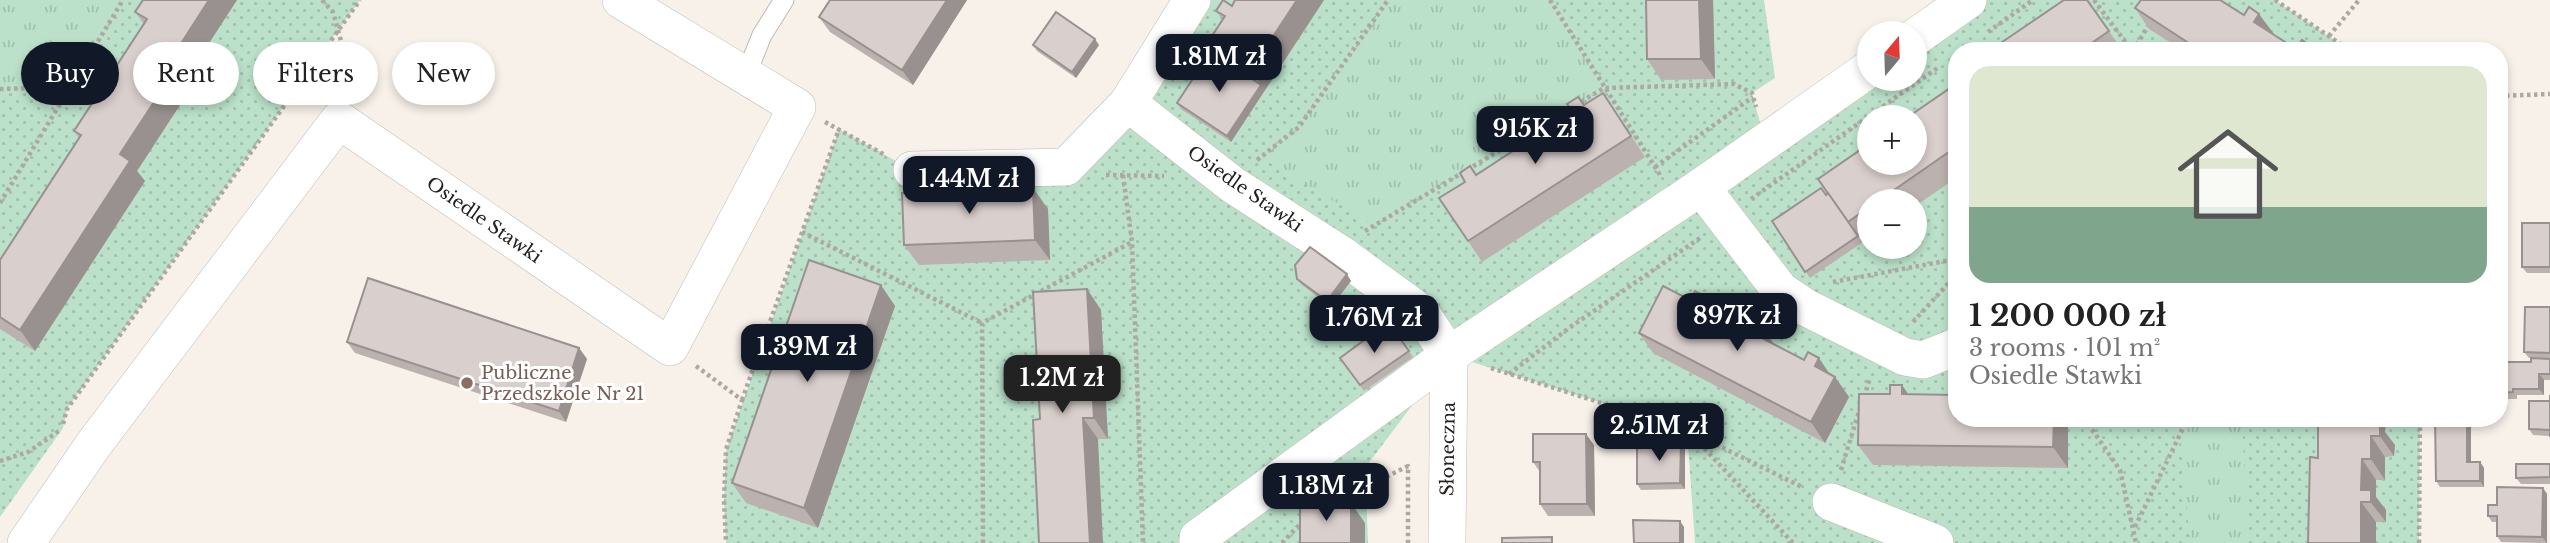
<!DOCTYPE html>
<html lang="en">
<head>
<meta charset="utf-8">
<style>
	body { margin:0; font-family:"Libre Baskerville",serif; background:#f2f2f2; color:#222; height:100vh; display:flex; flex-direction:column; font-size:26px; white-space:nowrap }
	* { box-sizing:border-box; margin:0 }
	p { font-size:23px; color:#767676 }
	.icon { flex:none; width:38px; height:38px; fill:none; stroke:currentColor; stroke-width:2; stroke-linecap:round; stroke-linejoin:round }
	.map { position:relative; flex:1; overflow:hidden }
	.details { position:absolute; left:1948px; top:42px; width:560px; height:385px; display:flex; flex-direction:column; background:#fff; border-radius:28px; box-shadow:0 4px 10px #0003 }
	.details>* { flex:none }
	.banner { position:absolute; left:21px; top:42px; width:665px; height:63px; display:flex; gap:14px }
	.needle { width:46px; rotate:19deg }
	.controls { position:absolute; left:1857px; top:21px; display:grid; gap:14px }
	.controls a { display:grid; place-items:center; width:70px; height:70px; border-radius:50%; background:#fff; box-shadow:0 4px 10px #0003; font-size:35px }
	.price { position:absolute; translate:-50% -60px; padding:0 16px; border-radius:14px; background:#111827; color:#fff; font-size:23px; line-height:46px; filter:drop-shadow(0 2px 4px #0008) }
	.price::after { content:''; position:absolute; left:50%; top:42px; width:21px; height:16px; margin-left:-10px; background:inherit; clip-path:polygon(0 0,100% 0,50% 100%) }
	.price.on { background:#222; color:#fff }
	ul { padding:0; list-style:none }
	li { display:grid; align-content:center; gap:14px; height:371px; padding:0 21px }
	li span { display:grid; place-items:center; height:217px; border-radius:21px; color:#555 }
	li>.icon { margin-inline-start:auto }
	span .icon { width:126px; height:126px; fill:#fffc; stroke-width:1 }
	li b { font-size:30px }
	.pill { padding:0 24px; border-radius:32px; background:#fff; box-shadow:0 4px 10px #0003; font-size:24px; line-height:63px }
	.pill.on { background:#111827; color:#fff }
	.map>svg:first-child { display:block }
	.grass { fill:url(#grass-dots); fill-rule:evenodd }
	.park { fill:url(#park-tufts) }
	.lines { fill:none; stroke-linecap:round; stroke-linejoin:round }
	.lane-casing { stroke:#c1bbb4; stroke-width:21 }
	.street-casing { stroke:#c1bbb4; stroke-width:38 }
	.path { stroke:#ada8a3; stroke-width:4.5; stroke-dasharray:3.5 3.5; stroke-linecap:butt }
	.lane { stroke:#fff; stroke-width:19 }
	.street { stroke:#fff; stroke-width:37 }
	.wall { fill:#bbb2af }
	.shaded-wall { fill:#98918f }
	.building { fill:#d9cfcc; stroke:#98918f; stroke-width:2 }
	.education-dot { fill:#8d6e63; stroke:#fff; stroke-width:2.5 }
	.labels { text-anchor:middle; stroke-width:6; stroke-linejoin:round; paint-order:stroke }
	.street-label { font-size:18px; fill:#23201e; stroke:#fff }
	.education-label { font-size:18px; fill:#785e54; stroke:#fff; text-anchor:start }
</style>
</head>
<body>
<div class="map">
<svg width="2550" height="543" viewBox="0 0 2550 543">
	<defs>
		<pattern id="grass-dots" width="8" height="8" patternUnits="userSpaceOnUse" patternTransform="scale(1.75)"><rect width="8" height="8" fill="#bbe1ca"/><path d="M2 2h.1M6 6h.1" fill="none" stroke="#a0c1ad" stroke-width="1.8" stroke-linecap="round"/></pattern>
		<pattern id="park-tufts" width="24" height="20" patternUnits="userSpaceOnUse" patternTransform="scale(1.75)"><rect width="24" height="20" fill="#bbe1ca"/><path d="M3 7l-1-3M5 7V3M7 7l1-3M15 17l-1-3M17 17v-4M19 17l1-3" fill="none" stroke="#a0c1ad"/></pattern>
	</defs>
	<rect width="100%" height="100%" fill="#f8f1ea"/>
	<!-- grass -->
	<g class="grass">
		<polygon points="0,0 360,0 67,409 63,428 0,517"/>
		<path d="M1192,0H1764L1775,78L1752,93L1765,141L1869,79H1914L1915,38L1968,0H2275L2351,51H1956V418H2420L2419,543H1695L1687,430L1450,355L1365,468L1368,543H726L724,500L726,450L839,129L912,170L1066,167ZM1869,117H1914V163H1869ZM1869,201H1914V247H1869Z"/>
	</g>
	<!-- park -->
	<g class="park">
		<polygon points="0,0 123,0 70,87 0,89"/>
		<polygon points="1388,0 1550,0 1604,88 1374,225 1260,157 1299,127"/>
		<polygon points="2193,418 2242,418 2248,543 2190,543 2181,442"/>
	</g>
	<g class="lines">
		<!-- lane casing -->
		<g class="lane-casing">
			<polyline id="lane" points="746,75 762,35 784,0"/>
		</g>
		<!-- street casing -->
		<g class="street-casing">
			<g id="street">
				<polyline points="1192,0 1128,103 1233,185 1342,255 1421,313 1449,355 1701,187 1869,69"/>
				<polyline points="1914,38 1968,0"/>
				<polyline points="912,170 1066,167 1128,103"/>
				<polyline points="1701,187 1780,290 1805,307 1905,357 1923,360 1956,347"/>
				<polyline points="1831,502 1935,543"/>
				<polyline points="26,543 94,444 339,120 670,347 797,107 621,0"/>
				<polyline points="1198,543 1198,538 1449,355"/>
				<polyline points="1447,543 1449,355"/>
			</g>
		</g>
		<!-- path -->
		<g class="path">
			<polyline points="322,0 333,12 353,84"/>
			<polyline points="1550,0 1660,175"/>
			<polyline points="2094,0 2132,51"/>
			<polyline points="2275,0 2351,51"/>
			<polyline points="1988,32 2033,0"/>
			<polyline points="2329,36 2359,0"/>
			<polyline points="2133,51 2151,21"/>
			<polyline points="0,89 70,87"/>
			<polyline points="2499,96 2550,94"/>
			<polyline points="825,122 885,155"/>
			<polyline points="1257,160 1299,127 1388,0"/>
			<polyline points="1655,167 1753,97"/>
			<polyline points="1106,175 1164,176"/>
			<polyline points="1123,175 1132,242 1143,543"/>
			<polyline points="1751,199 1939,67"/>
			<polyline points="0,203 123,0"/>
			<polyline points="1365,231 1604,88 1734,84 1752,93 1756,107"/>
			<polyline points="802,232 982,323"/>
			<polyline points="1833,282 1956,259"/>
			<polyline points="1913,322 1956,275"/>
			<polyline points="696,366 742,400 726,450 724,500 726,543"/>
			<polyline points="1491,368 1687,430 1802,487"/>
			<polyline points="1509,374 1569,328 1700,238"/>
			<polyline points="1864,397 1870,378"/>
			<polyline points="742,400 839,129"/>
			<polyline points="2084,418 2120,470 2136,543"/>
			<polyline points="63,424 67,409 360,0"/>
			<polyline points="1690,433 1793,543"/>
			<polyline points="0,461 28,452 59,431"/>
			<polyline points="1841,470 1860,408"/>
			<polyline points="1330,505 1408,466 1408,543"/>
			<polyline points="2135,527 2188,418"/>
			<polyline points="983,543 982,323 1132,242"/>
			<polyline points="1282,543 1302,522"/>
			<polyline points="2419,543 2420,418"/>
		</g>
		<!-- lane -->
		<use href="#lane" class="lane"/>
		<!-- street -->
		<use href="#street" class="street"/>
	</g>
	<!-- wall -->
	<g class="wall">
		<polygon points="143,0 237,0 198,60 204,68 137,171 145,181 35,351 0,329 0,260 79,138 74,131 144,24 135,12"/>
		<polygon points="830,0 967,0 913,85 830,32 819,17"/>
		<polygon points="1324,0 1231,142 1181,109 1177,103 1218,56 1208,42 1223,20 1216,11 1232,6"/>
		<polygon points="1713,0 1715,79 1661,80 1647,59"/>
		<polygon points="2087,0 2123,51 1989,51"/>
		<polygon points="2135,8 2273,34 2296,49 2312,47 2315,51 2184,51 2149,29"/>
		<polygon points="1033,45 1099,45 1076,78 1037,51"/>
		<polygon points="1956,84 1956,178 1914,207 1914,201 1869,201 1869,238 1810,278 1772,221 1826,195"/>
		<polygon points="1584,105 1617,114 1645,157 1482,262 1468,241 1476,174"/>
		<polygon points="1013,179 1020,189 1048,209 1050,260 919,265 904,245 957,192 1001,190"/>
		<polygon points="2550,223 2550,273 2527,273 2522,267"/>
		<polygon points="1297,279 1351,281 1331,307 1302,285"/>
		<polygon points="1087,289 1101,310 1108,439 1098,439 1040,419"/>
		<polygon points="895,306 818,528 746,503 732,483"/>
		<polygon points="2550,307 2550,359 2529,358 2524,352"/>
		<polygon points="1719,316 1835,377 1849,397 1825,443 1653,353 1639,333"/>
		<polygon points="1396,333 1413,357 1364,391 1340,358"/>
		<polygon points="347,342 579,348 587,359 566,422 355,353"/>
		<polygon points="2550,359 2550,380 2544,380 2544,395 2517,395 2517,399 2499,399 2499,362 2531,362"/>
		<polygon points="1902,385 1908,394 1956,418 2068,418 2068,468 1873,465 1858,445 1890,394"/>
		<polygon points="2550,395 2550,438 2549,436 2533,435 2529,429 2550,401"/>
		<polygon points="2318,418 2386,418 2385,432 2395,445 2394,456 2385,457 2385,480 2376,480 2376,497 2386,510 2386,522 2376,522 2318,458"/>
		<polygon points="2435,418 2468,418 2471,422 2471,462 2480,462 2484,468 2484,487 2440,487 2436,481"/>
		<polygon points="1681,443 1685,449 1685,489 1641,490 1637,484"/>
		<polygon points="1594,445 1595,516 1548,516 1540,504 1540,472 1533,462"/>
		<polygon points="2550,464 2550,484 2521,484 2516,478"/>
		<polygon points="2543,488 2547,494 2547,543 2501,542 2497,536 2497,522 2492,522 2488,516 2497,505"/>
	</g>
	<!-- shaded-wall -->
	<g class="shaded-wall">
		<polygon points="209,0 237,0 198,60 204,68 137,171 145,181 35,351 20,330 182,42"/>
		<polygon points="947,0 967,0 913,85 902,70"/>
		<polygon points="1297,0 1324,0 1231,142 1227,136 1261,85 1251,70"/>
		<polygon points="1699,0 1713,0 1715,79 1701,59"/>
		<polygon points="2259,14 2274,34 2254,22"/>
		<polygon points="1095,39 1099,45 1076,78 1072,72"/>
		<polygon points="2499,125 2503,130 2504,188 2499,182"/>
		<polygon points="1013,179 1028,200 1014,189"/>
		<polygon points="950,181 965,202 951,192"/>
		<polygon points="1033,188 1048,209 1050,260 1035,240"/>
		<polygon points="1347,274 1351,281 1331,307 1327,301"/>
		<polygon points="881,285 895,306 818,528 804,508"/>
		<polygon points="1087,289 1101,310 1108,439 1094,418"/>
		<polygon points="1706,297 1720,318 1701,306"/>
		<polygon points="1762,328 1777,348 1758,336"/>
		<polygon points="579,348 587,359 566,422 559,411"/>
		<polygon points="1819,358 1833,379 1815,366"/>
		<polygon points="2539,374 2544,380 2544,395 2539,389"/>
		<polygon points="1835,377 1849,397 1825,443 1811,422"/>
		<polygon points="1902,385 1916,406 1902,394"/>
		<polygon points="1083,418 1098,439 1103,543 1090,543"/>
		<polygon points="2054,418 2068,418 2068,468 2053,447"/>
		<polygon points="2371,418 2386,418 2385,432 2395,445 2394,456 2371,424"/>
		<polygon points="2467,418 2468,418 2471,422 2471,468 2467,462"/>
		<polygon points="1586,434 1594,445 1595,516 1587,504"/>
		<polygon points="2371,436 2385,457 2385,480 2371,459"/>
		<polygon points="1681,443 1685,449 1685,489 1680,483"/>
		<polygon points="2362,459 2376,480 2376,497 2386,510 2386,522 2361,490"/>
		<polygon points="2480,462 2484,468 2484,487 2480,481"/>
		<polygon points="2543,488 2547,494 2547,543 2542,537"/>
		<polygon points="2361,502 2376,522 2376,543 2361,543"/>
		<polygon points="1351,503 1365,523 1365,543 1351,543"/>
		<polygon points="1680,521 1684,527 1684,543 1680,543"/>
	</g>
	<!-- building -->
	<g class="building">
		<polygon points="143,0 209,0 182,42 190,47 120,154 130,161 20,330 0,317 0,260 81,135 74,131 147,19 135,12"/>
		<polygon points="830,0 947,0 902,70 819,17"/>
		<polygon points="1223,0 1232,6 1235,0 1297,0 1251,70 1208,42 1225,16 1216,11"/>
		<polygon points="1646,0 1699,0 1701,59 1647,59"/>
		<polygon points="2064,0 2087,0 2109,31 2080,51 1989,51"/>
		<polygon points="2141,0 2220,0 2244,15 2249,7 2259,14 2254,22 2296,49 2302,40 2312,47 2310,51 2201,51 2135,8"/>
		<polygon points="1056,12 1095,39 1072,72 1033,45"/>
		<polygon points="1209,54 1216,59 1218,56 1261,85 1227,136 1177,103"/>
		<polygon points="1956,84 1956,147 1878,201 1869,201 1869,207 1848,222 1818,179 1869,144 1869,163 1914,163 1914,117 1908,117"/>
		<polygon points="1603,93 1631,136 1468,241 1439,198 1465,182 1460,173 1470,166 1476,175 1519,147 1514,138 1524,132 1530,140 1573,112 1567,104 1578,97 1584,105"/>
		<polygon points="1013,179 1014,189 1033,188 1035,240 904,245 902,193 938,192 937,182 950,181 951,192 1001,190 1001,180"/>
		<polygon points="1821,188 1826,195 1828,193 1858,236 1805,272 1772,221"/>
		<rect x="2522" y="223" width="28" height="44"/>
		<polygon points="1310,247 1347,274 1327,301 1297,279 1295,265"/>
		<polygon points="809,260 881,285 804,508 732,483"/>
		<polygon points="368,278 579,348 559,411 347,342"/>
		<polygon points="1663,286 1690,300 1695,291 1706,297 1701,306 1747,331 1751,322 1762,328 1758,336 1804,360 1808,352 1819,358 1815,366 1835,377 1811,422 1639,333"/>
		<polygon points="1087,289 1094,418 1083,418 1090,543 1039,543 1033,420 1040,419 1033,292"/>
		<polygon points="2525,307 2550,307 2550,353 2524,352"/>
		<polygon points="1382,327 1396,333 1409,351 1360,385 1340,358"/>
		<polygon points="2531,358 2550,359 2550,374 2539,374 2539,389 2513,389 2513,392 2499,393 2499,362 2531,362"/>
		<polygon points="1890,385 1902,385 1902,394 1954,395 1955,385 1956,385 1956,418 2054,418 2053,447 1858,445 1859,394 1890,394"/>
		<polygon points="2550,395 2550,437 2550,430 2529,429 2529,401 2550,401"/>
		<polygon points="2318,418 2371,418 2371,424 2380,424 2380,436 2371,436 2371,459 2362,459 2361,490 2371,490 2371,502 2361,502 2361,543 2308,543 2310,457 2318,458"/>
		<polygon points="2435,418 2467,418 2467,462 2480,462 2480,481 2436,481"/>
		<polygon points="1533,434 1586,434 1587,504 1540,504 1540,462 1533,462"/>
		<polygon points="1681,443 1680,483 1637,484 1637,444"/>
		<polygon points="2516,464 2550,464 2550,477 2516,478"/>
		<polygon points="2497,487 2543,488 2542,537 2497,536 2497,516 2488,516 2488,505 2497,505"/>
		<rect x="1300" y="503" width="51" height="40"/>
		<polygon points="1633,520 1680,521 1680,543 1634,543"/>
		<polygon points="1552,537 1552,543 1502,543 1502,538"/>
	</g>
	<!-- markers -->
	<circle class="education-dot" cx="467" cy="383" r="7"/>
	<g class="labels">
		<!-- street labels -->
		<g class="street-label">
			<text transform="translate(1245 189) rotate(35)" y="6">Osiedle Stawki</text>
			<text transform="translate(484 220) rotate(35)" y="6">Osiedle Stawki</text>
			<text transform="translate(1448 449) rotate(-89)" y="6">Słoneczna</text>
		</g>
		<!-- education labels -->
		<g class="education-label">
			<text x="481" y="379">Publiczne<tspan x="481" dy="21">Przedszkole Nr 21</tspan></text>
		</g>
	</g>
</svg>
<div class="controls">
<a><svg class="needle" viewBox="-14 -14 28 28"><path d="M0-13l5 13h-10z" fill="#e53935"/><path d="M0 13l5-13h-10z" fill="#767676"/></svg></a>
<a>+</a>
<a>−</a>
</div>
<b class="price" style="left:1219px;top:94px">1.81M zł</b>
<b class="price" style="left:1535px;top:166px">915K zł</b>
<b class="price" style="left:969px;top:216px">1.44M zł</b>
<b class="price" style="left:1737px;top:353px">897K zł</b>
<b class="price" style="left:1374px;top:355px">1.76M zł</b>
<b class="price" style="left:807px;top:384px">1.39M zł</b>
<b class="price on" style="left:1062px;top:415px">1.2M zł</b>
<b class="price" style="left:1659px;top:463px">2.51M zł</b>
<b class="price" style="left:1326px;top:523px">1.13M zł</b>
<div class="banner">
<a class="pill on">Buy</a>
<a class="pill">Rent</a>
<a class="pill">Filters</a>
<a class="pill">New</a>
</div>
<section class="details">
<ul>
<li><span style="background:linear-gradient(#dfe7d0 65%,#7fa58c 0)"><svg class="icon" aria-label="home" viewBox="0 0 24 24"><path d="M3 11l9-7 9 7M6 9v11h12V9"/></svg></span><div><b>1 200 000 zł</b><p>3 rooms · 101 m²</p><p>Osiedle Stawki</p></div></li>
</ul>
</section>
</div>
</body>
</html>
